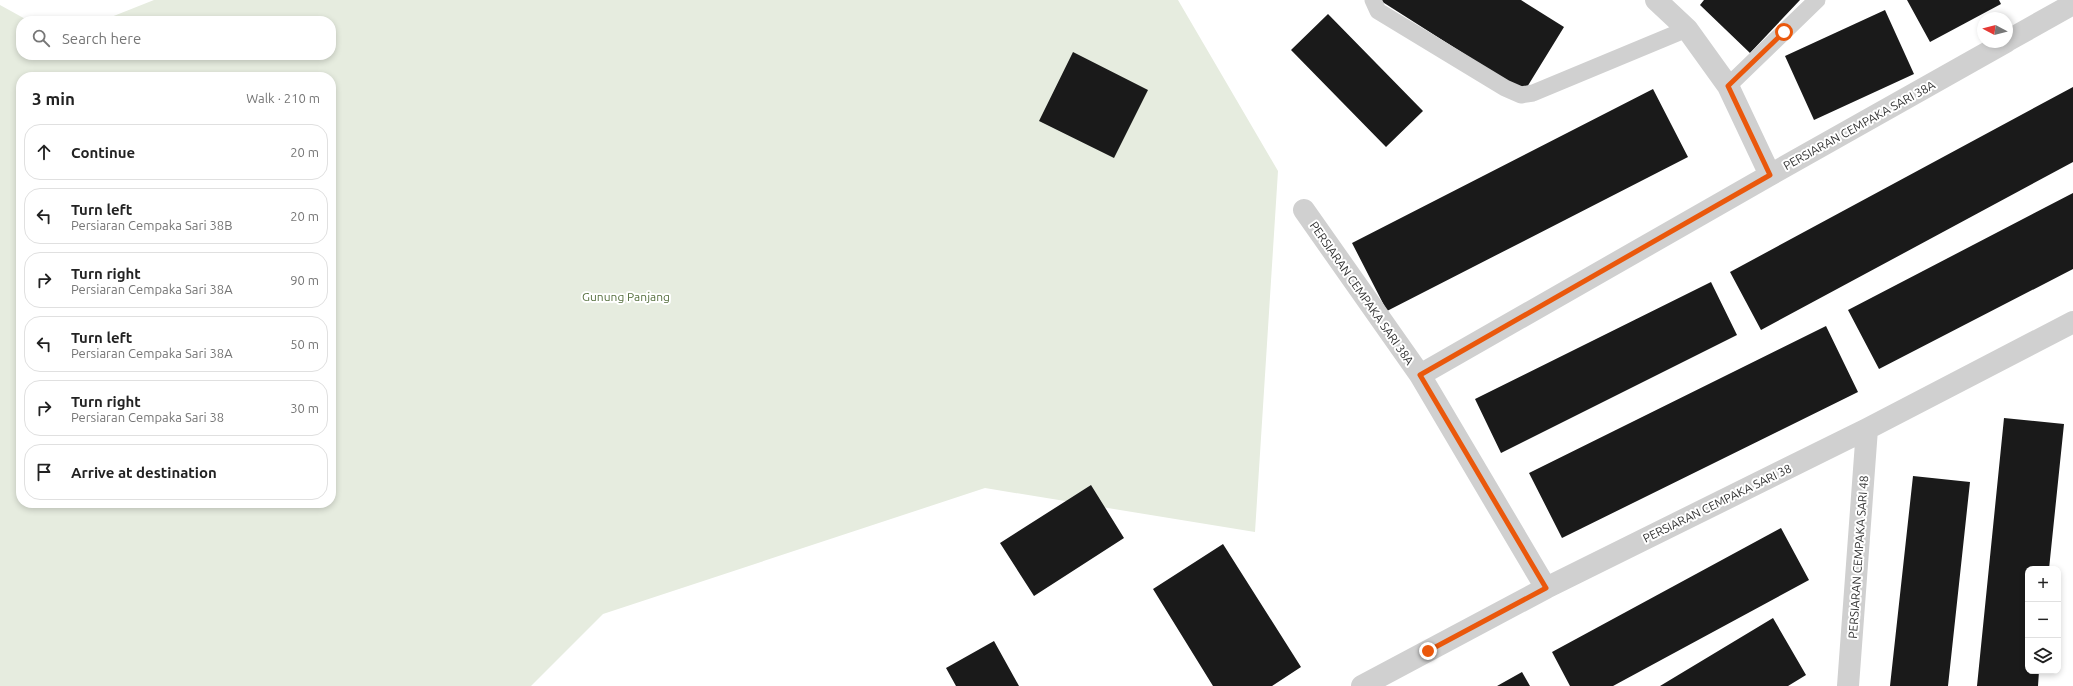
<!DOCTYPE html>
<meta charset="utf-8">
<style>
:root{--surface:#fff;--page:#f6f6f6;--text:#222;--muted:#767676;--line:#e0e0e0}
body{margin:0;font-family:Ubuntu,sans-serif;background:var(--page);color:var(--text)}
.controls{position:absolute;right:12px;bottom:12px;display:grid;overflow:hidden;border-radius:8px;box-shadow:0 2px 6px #0003}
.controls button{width:36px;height:36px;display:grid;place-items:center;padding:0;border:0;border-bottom:1px solid var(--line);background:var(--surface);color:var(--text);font:20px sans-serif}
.compass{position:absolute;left:1977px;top:12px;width:36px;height:36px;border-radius:50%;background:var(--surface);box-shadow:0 2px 6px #0003;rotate:277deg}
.stop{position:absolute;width:12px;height:12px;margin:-9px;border:3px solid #ea580c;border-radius:50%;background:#fff}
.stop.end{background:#ea580c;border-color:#fff;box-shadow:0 1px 4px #0008}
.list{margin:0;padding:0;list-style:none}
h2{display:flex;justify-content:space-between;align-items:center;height:52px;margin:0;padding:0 16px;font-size:17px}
h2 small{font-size:13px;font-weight:400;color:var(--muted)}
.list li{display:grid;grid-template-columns:26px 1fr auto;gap:12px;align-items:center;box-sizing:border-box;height:56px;margin:0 8px 8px;padding:0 8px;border:1px solid var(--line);border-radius:16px}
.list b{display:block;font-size:15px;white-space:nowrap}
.list p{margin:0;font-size:13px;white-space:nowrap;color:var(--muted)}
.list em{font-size:13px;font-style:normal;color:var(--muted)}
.icon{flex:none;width:22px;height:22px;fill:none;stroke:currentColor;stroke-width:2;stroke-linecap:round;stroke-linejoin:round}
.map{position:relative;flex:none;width:2073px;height:686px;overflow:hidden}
.search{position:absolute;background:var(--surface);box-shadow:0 2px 6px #0003;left:16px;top:16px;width:320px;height:44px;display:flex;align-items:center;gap:10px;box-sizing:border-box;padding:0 14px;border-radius:16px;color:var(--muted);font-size:15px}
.panel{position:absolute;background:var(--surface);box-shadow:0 2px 6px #0003;left:16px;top:72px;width:320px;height:436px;border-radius:16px}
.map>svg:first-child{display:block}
.green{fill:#e6ecdf;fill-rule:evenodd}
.building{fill:#1a1a1a}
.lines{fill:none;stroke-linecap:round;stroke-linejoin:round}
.lane{stroke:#d0d0d0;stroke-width:17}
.street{stroke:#d0d0d0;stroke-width:22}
.route{stroke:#ea580c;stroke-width:5}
.labels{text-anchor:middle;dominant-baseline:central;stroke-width:4;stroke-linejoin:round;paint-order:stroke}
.street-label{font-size:12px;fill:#333;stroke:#fff}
.park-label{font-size:12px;fill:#56703f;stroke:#fff}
</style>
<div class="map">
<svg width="2073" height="686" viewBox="0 0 2073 686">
<rect width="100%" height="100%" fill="#fff"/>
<path class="green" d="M154,0H1178L1278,171L1255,532L985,488L603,614L531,686H0V5L29,21H21V55H331V21H101ZM21,77H331V503H21Z"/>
<path class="building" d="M1382,0H1521L1564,27L1524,92L1381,1Z
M1704,0H1800L1750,53L1700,5Z
M1907,0H1999L2001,4L1930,42Z
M1885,10L1914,74L1814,120L1785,56Z
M1328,14L1423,111L1386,147L1291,50Z
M1073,52L1148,90L1114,158L1039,121Z
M2073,87V162L1761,330L1730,272Z
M1653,89L1688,157L1387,311L1352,243Z
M2073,193V269L1879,369L1848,310Z
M1711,282L1737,335L1501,453L1475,399Z
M1826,326L1858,392L1562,538L1529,473Z
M2004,418L2064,424L2049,569H2028V671H2039L2038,686H1977Z
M1913,476L1970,482L1948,686H1890Z
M1091,485L1124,538L1034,596L1000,543Z
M1781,528L1809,580L1613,686H1570L1552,652Z
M1223,544L1301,667L1272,686H1213L1153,589Z
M1773,618L1806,675L1788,686H1660Z
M994,641L1019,686H956L946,668Z
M1522,672L1530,686H1497Z"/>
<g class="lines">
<path class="lane" d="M1373,0L1378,11L1505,88L1521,95L1533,93L1687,29
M1728,86L1817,0"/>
<path class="street" d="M1656,0L1687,29L1728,86L1770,175
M2007,41L2073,4
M1304,210L1420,375L1546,588
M1420,375L1770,175L2006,42
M1362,686L1546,588L1867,429L2073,322
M1848,686L1867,429"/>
</g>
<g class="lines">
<path class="route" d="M1428,651L1546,588L1420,375L1770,175L1728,86L1784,32"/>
</g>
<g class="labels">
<g class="street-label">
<text transform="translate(1859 125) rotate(-29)">PERSIARAN CEMPAKA SARI 38A</text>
<text transform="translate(1362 293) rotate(55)">PERSIARAN CEMPAKA SARI 38A</text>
<text transform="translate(1717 503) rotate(-26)">PERSIARAN CEMPAKA SARI 38</text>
<text transform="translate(1858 557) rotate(-86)">PERSIARAN CEMPAKA SARI 48</text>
</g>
<g class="park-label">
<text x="626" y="296">Gunung Panjang</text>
</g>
</g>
</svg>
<div class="controls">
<button>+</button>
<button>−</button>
<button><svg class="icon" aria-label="layers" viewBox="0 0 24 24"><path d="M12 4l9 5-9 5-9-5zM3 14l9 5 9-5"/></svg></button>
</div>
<svg class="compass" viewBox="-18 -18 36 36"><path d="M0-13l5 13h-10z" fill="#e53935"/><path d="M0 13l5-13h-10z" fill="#767676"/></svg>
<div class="stop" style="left:1784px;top:32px"></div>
<div class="stop end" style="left:1428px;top:651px"></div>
<div class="search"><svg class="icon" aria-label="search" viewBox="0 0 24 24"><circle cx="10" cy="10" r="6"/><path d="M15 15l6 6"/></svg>Search here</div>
<section class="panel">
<h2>3 min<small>Walk · 210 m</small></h2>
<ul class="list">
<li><svg class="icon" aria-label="ahead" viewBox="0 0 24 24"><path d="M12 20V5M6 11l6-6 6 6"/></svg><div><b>Continue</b></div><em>20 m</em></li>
<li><svg class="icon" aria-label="left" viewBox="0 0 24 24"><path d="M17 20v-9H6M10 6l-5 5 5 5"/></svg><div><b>Turn left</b><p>Persiaran Cempaka Sari 38B</p></div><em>20 m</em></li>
<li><svg class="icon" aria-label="right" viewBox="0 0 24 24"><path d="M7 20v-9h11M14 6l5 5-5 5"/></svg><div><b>Turn right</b><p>Persiaran Cempaka Sari 38A</p></div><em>90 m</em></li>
<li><svg class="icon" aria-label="left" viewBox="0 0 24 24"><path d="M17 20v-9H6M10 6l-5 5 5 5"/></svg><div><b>Turn left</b><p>Persiaran Cempaka Sari 38A</p></div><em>50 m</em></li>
<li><svg class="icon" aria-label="right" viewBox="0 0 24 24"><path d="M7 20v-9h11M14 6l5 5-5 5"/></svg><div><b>Turn right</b><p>Persiaran Cempaka Sari 38</p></div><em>30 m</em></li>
<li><svg class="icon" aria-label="arrive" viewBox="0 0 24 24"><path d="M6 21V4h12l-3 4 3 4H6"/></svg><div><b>Arrive at destination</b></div></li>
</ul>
</section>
</div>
